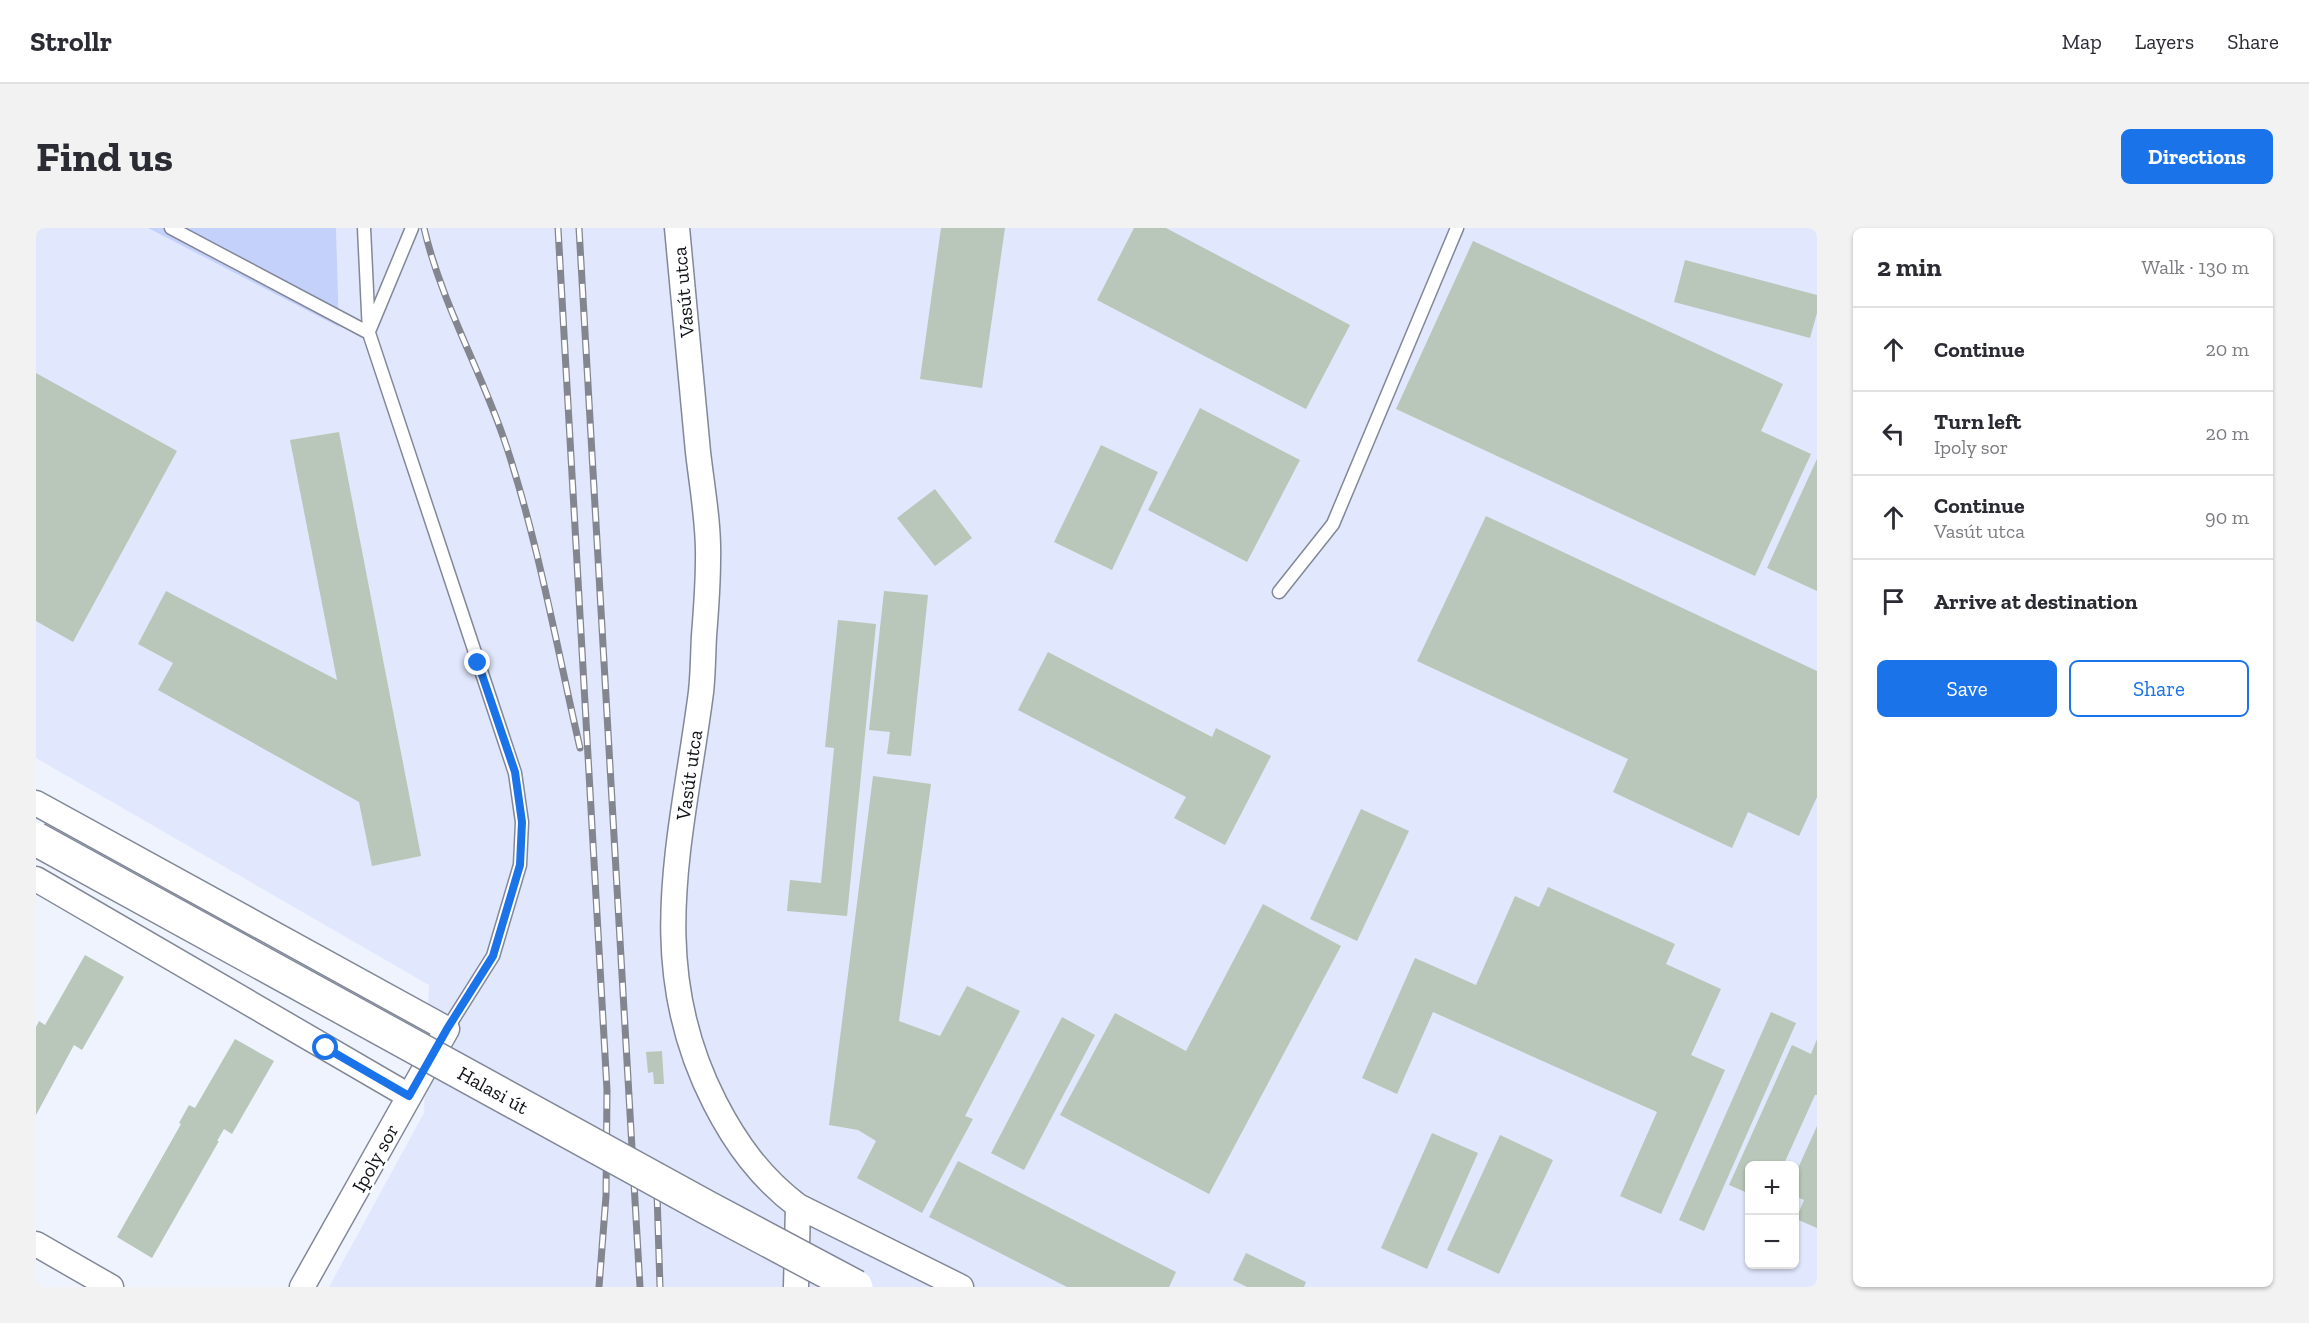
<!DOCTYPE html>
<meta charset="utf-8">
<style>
:root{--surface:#fff;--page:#f2f2f3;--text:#2b2b33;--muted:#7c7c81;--line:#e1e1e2;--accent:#1a73e8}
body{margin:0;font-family:"Zilla Slab",serif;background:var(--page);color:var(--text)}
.controls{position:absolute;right:18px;bottom:18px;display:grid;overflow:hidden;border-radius:9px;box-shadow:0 2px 4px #0004}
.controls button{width:54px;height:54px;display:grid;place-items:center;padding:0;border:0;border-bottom:2px solid var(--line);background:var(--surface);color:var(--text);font:30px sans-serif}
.stop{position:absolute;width:18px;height:18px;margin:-14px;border:4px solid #1a73e8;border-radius:50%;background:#fff}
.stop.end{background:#1a73e8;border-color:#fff;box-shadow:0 2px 6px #0008}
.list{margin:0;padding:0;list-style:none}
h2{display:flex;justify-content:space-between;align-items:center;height:78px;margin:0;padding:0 24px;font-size:26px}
h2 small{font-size:20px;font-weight:400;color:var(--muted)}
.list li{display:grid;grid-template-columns:39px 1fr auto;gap:18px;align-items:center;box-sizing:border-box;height:84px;padding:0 24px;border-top:2px solid var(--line)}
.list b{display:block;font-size:22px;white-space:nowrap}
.list p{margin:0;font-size:20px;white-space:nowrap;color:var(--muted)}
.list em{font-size:20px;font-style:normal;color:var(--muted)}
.actions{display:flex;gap:12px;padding:18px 24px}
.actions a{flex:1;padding:14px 0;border:2px solid var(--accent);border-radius:9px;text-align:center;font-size:21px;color:var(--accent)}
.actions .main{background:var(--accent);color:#fff}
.icon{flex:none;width:33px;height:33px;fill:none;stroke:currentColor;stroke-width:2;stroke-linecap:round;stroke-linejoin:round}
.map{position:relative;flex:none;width:1781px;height:1059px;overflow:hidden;border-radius:9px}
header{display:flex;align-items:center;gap:36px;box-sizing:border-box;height:84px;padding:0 30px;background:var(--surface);border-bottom:2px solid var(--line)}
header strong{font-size:28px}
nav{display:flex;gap:33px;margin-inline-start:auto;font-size:21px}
.intro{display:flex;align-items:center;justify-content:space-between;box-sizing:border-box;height:144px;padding:0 36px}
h1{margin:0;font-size:42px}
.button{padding:15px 27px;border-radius:9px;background:var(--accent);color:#fff;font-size:21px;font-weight:700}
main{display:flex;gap:36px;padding:0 36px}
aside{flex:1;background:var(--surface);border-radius:9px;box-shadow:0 2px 4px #0004}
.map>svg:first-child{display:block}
.built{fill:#e1e7fc;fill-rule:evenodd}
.green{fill:#c4d1fb}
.building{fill:#b8c7b9}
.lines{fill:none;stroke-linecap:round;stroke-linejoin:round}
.lane-casing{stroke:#828898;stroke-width:15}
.street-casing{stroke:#828898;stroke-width:27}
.lane{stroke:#fff;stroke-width:12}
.street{stroke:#fff;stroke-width:24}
.rail-casing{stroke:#83868e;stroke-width:7}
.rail{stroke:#fff;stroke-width:4.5;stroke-dasharray:14;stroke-linecap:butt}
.primary-bridge-casing{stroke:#828898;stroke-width:36;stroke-linecap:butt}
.primary-bridge{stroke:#fff;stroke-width:33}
.route{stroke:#1a73e8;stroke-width:8}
.labels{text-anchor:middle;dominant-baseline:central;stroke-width:5;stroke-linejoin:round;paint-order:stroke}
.street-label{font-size:20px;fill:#111319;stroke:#fff}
</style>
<header>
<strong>Strollr</strong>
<nav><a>Map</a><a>Layers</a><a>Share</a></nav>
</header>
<div class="intro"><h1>Find us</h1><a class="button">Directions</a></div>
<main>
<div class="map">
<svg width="1781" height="1059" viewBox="0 0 1781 1059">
<rect width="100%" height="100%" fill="#eff3fe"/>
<path class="built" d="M0,0H112L303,99L300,0H1781V1059H293L388,885L393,757L0,530ZM1714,938H1758V1036H1714Z"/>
<path class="green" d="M112,0H300L303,99Z"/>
<path class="building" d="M905,0H969L946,160L884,151Z
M1098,0H1130L1314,97L1270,181L1061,72Z
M1437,13L1747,156L1725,203L1775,226L1719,348L1360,181Z
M1649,32L1781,67V85L1774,110L1638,74Z
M0,145L141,223L37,414L0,393Z
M1164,180L1264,232L1211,334L1112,282Z
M303,204L385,628L336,638L323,574L122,462L137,435L102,416L130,363L301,452L254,212Z
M1065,217L1122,244L1076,342L1018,314Z
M1781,231V363L1731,340Z
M899,261L936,310L899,338L861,290Z
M1450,288L1781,443V569L1763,608L1712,584L1696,620L1577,564L1592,531L1381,433Z
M848,363L892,367L875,528L851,526L854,504L833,502Z
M802,392L840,396L811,688L751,683L754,652L785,655L798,520L789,519Z
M1012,424L1176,509L1180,500L1235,528L1189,617L1138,590L1150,569L982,482Z
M837,548L895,556L863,793L904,808L931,758L984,783L929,888L937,891L886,985L821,950L840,913L822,902L793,897Z
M1325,581L1373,603L1321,713L1274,691Z
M1512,659L1639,716L1630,736L1685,761L1655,827L1689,842L1625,986L1584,968L1621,884L1397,784L1361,866L1326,850L1379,730L1440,757L1479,668L1503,679Z
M1227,676L1305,718L1173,966L1024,887L1079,785L1150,823Z
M49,727L88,749L46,822L38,817L0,887V799L3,793L9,797Z
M1735,784L1760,795L1668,1003L1643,992Z
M1026,789L1059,807L988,942L955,925Z
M199,811L238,833L196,906L188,901L181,913H183L116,1030L81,1009L145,896L143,895L153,877L159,880Z
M1781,811V867H1779L1747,938H1714V966L1693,957L1756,817L1775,826Z
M626,823L628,856H618L617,844L612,845L610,824Z
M1781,898V1000L1760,991L1768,972L1758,968V949Z
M1396,905L1442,925L1391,1041L1345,1020Z
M1464,907L1517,932L1463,1046L1411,1022Z
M922,933L1140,1044L1133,1059H1031L893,989Z
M1210,1025L1270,1054L1268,1059H1211L1197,1052Z"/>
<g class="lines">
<defs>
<path id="lane" d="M135,0L333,105
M328,0L333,105L479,545L486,594L484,637L457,728L411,801
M334,101L376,0
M1243,364L1297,296L1421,0"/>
<path id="street" d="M641,0C648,75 655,150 662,224C666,259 673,296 672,331C672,357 670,383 668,408C667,427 667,446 665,464C646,611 607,735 679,875C700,916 725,950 762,978L925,1059
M0,575L411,801L266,1059
M0,651L373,868
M0,1016L75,1059
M760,1059L762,978"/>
</defs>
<use href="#lane" class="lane-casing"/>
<use href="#street" class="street-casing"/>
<use href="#lane" class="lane"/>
<use href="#street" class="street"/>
<defs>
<path id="rail" d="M388,0C406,77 447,146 471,220C503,318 521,420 544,520
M522,0L571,862L570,968L563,1059
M543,0L604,1059
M621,965L624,1059"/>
</defs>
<use href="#rail" class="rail-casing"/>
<use href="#rail" class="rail"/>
<defs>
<path id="primary-bridge" d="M0,611L670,979L820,1059"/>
</defs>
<use href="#primary-bridge" class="primary-bridge-casing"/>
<use href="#primary-bridge" class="primary-bridge"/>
</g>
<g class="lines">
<path class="route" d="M290,820L373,868L411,801L457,728L484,637L486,594L479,544L442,435"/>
</g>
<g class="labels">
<g class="street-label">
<text transform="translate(647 64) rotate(-95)">Vasút utca</text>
<text transform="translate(653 547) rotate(-82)">Vasút utca</text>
<text transform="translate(457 862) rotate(29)">Halasi út</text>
<text transform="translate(339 930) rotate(-61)">Ipoly sor</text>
</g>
</g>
</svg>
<div class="controls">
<button>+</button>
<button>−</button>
</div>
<div class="stop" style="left:290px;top:820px"></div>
<div class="stop end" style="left:442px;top:435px"></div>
</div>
<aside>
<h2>2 min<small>Walk · 130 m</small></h2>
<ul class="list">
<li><svg class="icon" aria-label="ahead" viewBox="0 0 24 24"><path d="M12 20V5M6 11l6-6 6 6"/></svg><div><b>Continue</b></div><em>20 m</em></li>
<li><svg class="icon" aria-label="left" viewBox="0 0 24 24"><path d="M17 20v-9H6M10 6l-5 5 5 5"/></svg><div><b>Turn left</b><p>Ipoly sor</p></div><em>20 m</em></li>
<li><svg class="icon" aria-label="ahead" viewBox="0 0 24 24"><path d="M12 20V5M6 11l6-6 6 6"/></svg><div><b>Continue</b><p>Vasút utca</p></div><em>90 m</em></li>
<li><svg class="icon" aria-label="arrive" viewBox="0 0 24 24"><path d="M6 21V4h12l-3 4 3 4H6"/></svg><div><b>Arrive at destination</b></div></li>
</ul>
<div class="actions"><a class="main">Save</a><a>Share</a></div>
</aside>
</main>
